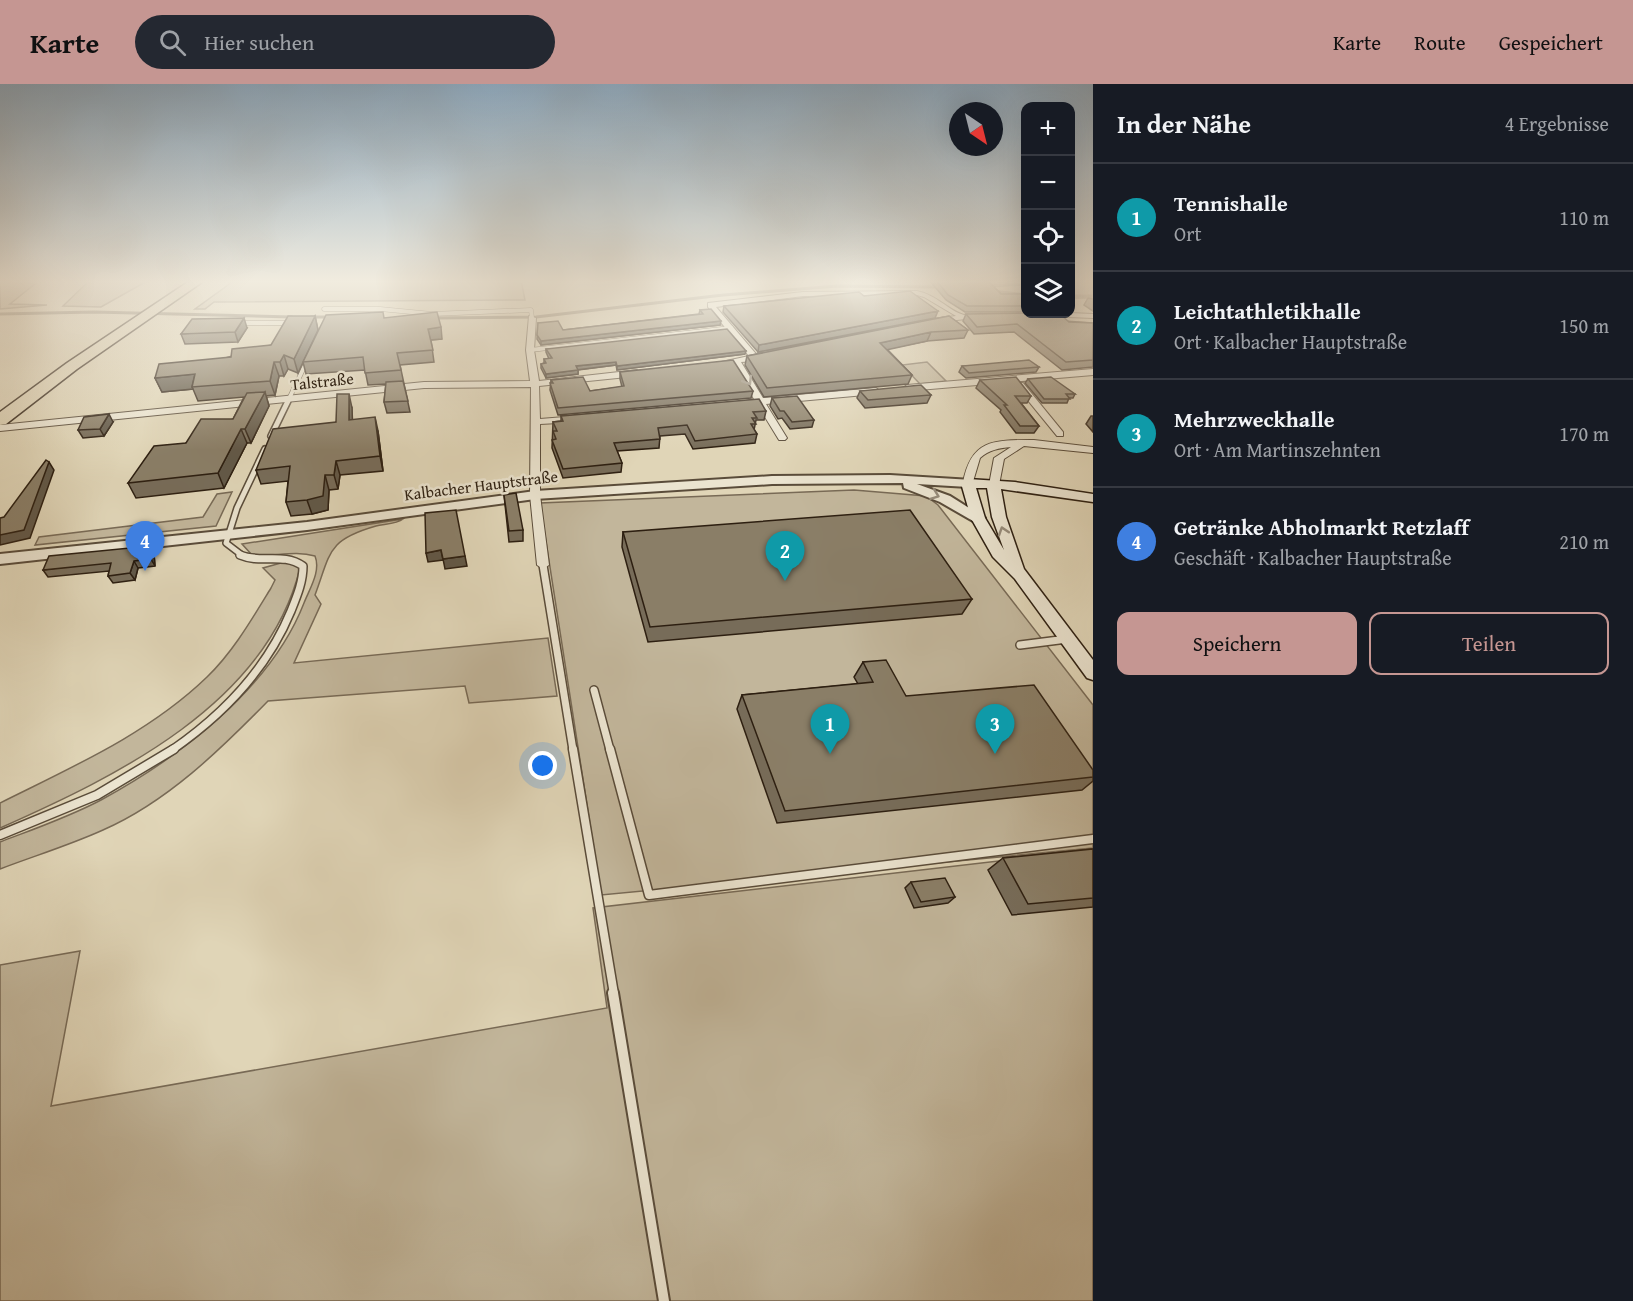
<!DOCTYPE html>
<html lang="de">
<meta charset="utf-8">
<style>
:root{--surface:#171b24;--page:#242831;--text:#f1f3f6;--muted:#9ea1a6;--line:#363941;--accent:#c59692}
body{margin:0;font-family:"Gentium Book Plus",serif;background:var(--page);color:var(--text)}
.controls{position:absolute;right:18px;top:18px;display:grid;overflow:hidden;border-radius:12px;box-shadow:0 6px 24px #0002}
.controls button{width:54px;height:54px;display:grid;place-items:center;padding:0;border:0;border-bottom:2px solid var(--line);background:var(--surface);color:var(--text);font:30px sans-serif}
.compass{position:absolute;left:949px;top:18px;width:54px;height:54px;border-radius:50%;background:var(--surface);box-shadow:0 6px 24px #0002;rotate:145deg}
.you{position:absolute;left:543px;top:682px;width:21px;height:21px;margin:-15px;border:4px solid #fff;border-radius:50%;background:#1a73e8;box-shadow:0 0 0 9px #1a73e833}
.badge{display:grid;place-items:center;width:39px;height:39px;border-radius:50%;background:var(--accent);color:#fff;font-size:20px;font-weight:700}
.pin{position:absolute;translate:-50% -50px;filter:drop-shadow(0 2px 3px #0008)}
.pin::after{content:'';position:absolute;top:32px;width:21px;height:18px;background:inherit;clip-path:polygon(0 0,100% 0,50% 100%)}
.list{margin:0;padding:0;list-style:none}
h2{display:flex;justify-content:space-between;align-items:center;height:78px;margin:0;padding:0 24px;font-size:26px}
h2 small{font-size:20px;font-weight:400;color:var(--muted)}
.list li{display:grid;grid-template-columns:39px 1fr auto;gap:18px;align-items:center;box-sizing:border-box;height:108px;padding:0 24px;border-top:2px solid var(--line)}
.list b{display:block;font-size:22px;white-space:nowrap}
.list p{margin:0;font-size:20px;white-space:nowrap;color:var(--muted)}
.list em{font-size:20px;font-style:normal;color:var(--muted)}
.actions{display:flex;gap:12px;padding:18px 24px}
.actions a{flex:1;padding:14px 0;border:2px solid var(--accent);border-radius:12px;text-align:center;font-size:21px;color:var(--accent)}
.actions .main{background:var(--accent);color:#111}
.icon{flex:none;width:33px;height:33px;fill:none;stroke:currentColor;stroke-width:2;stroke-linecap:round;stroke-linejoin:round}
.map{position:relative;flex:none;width:1093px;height:1217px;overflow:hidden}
header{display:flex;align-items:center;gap:36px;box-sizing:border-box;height:84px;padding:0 30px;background:var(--accent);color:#111}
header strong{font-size:28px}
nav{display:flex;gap:33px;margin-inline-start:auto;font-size:21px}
.search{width:420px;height:54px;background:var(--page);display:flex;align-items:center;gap:15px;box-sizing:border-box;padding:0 21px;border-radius:33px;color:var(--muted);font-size:22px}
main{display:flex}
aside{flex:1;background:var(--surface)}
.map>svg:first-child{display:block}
.green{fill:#c2b69b;stroke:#786a56;stroke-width:1.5}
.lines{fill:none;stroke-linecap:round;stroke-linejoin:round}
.stream{stroke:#746753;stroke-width:3}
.service-far4-casing{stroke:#5a4c3a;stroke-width:5}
.service-far3-casing{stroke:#5a4c3a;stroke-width:8}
.service-far2-casing{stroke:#5a4c3a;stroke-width:10}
.service-far1-casing{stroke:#5a4c3a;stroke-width:11}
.service-casing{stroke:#5a4c3a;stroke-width:14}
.minor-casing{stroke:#5a4c3a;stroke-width:2}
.tertiary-casing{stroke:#5a4c3a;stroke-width:4}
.secondary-casing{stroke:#2d1f11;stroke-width:3}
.motorway-casing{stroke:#2d1f11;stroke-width:3}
.service-far4{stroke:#ebe4d0;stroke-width:4}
.service-far3{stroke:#ebe4d0;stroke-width:5}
.service-far2{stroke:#ebe4d0;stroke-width:7}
.service-far1{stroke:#ebe4d0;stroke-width:8}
.service{stroke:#ebe4d0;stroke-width:10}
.minor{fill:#ebe4d0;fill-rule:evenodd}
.tertiary{fill:#ebe4d0;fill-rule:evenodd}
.secondary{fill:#ebe4d0;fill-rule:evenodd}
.motorway{fill:#e0d5b7;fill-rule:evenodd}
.wall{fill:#776c59;stroke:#2d1f11;stroke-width:1.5}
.shaded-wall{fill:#615848;stroke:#2d1f11;stroke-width:1.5}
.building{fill:#8a7e67;stroke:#2d1f11;stroke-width:1.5}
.oneway{stroke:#968b7a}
.labels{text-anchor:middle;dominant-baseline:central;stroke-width:5;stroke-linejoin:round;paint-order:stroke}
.far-street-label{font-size:16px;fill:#2d1f11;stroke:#ebe4d0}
</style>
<header>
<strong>Karte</strong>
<div class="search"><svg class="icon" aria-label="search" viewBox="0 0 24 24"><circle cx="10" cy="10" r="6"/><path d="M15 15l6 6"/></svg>Hier suchen</div>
<nav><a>Karte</a><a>Route</a><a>Gespeichert</a></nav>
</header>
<main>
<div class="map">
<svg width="1093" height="1217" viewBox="0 0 1093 1217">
<rect width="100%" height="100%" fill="#e0d5b7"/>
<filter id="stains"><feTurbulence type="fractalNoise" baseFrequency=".00333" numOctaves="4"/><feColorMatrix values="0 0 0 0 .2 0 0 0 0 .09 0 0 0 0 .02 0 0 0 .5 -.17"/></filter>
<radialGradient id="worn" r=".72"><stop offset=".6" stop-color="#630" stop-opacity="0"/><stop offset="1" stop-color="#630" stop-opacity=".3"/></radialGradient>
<path class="green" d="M0,196L36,199L10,220L47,221L0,225Z
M90,196H149L101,223L63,222Z
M235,196H521L525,216L214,218L205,225H195Z
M1070,196H1093V214H1071Z
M927,278L946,297L920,300L902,281Z
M854,406L926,412L938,421L1093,621V764L601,811L540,419Z
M232,408L216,442L35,461L39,453L203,433L217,410Z
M403,435C397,440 385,440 376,442C327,456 331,468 315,511L321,520L294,579L548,554L557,612L469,619L465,602L268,617C220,666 167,718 103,746C70,761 34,772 0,785V758C34,745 69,733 101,716C180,673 271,604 304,519C310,504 321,487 315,472C294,466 274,473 252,471L242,460Z
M288,477L300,484C267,620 117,692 0,744V719C72,683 148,650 207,593C233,568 252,535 271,504L275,496L263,484Z
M1093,766V1217H0V881L80,867L51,1022L607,924L593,824Z"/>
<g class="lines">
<path class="stream" d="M988,202L1026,200
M993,207L1026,211
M1070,212H1093
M0,230L94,228L292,233
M311,233H331
M434,234L536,233L723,211L837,202L942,203"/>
<defs>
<path id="service-far4" d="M324,225H380L432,230L531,226L532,234
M238,239H293
M530,266L731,244
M287,319L308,275"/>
<path id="service-far3" d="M271,352L288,317
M243,472L226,459L237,424L265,365"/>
<path id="service-far2" d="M543,481L573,666
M1020,561L1067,555
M594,606L610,666
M172,666C224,630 267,585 291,527C297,512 303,498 303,482C283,468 261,480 240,471"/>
<path id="service-far1" d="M573,665L614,910
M610,665L649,811L1093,755
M0,751L97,711L174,665"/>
<path id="service" d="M613,909L664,1217"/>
<path id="minor" d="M917,207C937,211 949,227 964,231C972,233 979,227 987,231L983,233L931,239V235L956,232L924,213L917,211L803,212L716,223L756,270L762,269L766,272L755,277L741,278L763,314L876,304L880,307L876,310L766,320L787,354L785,356H779L757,320L742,322L737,319L754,315L733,280L716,283L712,280L749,272L708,223V219L803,208Z
M1070,229L1093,230V234L1044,232L1040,230Z
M529,232L536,234L534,266L539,297L637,286L641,289L637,292L539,302L540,335L577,332L582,335L577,338L540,340V411L549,481L543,485L537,481L530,411L531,303L424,304L0,347V341L424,298L530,297L526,266Z
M1093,285V291L907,307L903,304L907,301Z
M1017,299H1023L1063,348V352H1057L1017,303Z
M1034,356L1093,363V369L1024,362L1004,375L999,401L994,404L989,401L994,374L1011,363C999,364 989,366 980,374L972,401H964L963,399C971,355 994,356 1034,356Z"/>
<path id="tertiary" d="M890,391L972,396V402L968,403L917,400L950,412L985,434L983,437H973L940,418L904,404L903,399L772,400L535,415L307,446L0,480V470L307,438L535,407L772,392Z"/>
<path id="secondary" d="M968,395L1015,398L1093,410V418L1001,405L1006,433L1024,485L1093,576V596L1087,594L1015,495L993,473L971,434L961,399ZM976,404H987L992,433L1004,466L985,434Z"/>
<path id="motorway" d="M191,196H205L77,285L6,340L0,341V328L67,279Z"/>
</defs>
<use href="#service-far4" class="service-far4-casing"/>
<use href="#service-far3" class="service-far3-casing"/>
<use href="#service-far2" class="service-far2-casing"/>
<use href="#service-far1" class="service-far1-casing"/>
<use href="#service" class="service-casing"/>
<use href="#minor" class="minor-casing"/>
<use href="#tertiary" class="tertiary-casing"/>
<use href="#secondary" class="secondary-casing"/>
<use href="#motorway" class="motorway-casing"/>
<use href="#service-far4" class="service-far4"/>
<use href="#service-far3" class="service-far3"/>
<use href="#service-far2" class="service-far2"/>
<use href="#service-far1" class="service-far1"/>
<use href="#service" class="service"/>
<use href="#minor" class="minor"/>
<use href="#tertiary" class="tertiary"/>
<use href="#secondary" class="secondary"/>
<use href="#motorway" class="motorway"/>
</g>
<path class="wall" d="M929,196H987L1001,210H1026V228H965L946,216Z
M864,212L935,234L758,268L723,228L724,222Z
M1088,214L1093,215V227L1084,221Z
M700,226L720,241L541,261L537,255L538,239L563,246L699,230Z
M966,230L1093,239V283L1062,286L1014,248L974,250L963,237Z
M315,232L318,246L384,234L442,255L431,256L434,278L400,281L410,328L387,329L384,318L386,300L368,301L365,286L306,290L303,278L298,289L288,285L284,292H279L275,311L266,312L269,322L251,359H247L224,404L136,414L128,399L186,359L233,335L244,313L198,317L193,305L162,308L155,294L271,261Z
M949,232L968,246L964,254L927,257L887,265L912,291L908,300L764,313L745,281L747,272Z
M247,244L238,258L185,260L181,250Z
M546,265L745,270L617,286L616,281L578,286V290L546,294L541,284V280L544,279V275H549L546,268Z
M962,282L1039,283L1036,288L966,294L959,288Z
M620,288L753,307L751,314L558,331L550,306L551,296L590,307L622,303L620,295Z
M1028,295L1075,310L1073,314H1069L1067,319H1042L1025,299Z
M980,296L1031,312L1027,319H1021L1039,342L1034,349H1016L1000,328L1001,326L976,304Z
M860,307L931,311L927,319L865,324L857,314Z
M772,314L814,336L812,343L790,345L782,334L778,335L770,322Z
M352,324V336L378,347L383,387L340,391L338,405L329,406L328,426L312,430L291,432L286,418L288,397L261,400L256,386L336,338Z
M766,327L764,336H756L754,346L757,350L755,359L693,365L685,350L660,352L659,364L617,367L622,379L621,388L563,394L552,364L553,338L561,337V332Z
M1091,332H1093V348L1086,340Z
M113,338L104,352L83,354L78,346Z
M504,411L523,446V457L509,458Z
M623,448L972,515L962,530L648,558L622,463Z
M154,470L155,482L138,484L135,496L113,499L108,492L109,487L48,493L43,486Z
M863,578L906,612L1093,686V697L1082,706L777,739L737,625L742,611L858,600L854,593Z
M1093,765V823L1012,831L988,786L1003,774Z
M911,798L955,813L948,819L914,824L905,804Z"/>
<path class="shaded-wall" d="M938,227L935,234L758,268L759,261Z
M315,232L318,246L298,289L294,275Z
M244,234L247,244L238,258L235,248Z
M721,237L720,241L541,261V257Z
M441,243L442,255L430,256L428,245Z
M931,248L927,257L877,268L880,259Z
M746,267L745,270L617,286V282Z
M284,271L288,285L284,292L280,278Z
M274,278L279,292L275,311L270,297Z
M616,278V281L576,286V282Z
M578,286V290L546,294V290Z
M195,290L192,303L193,305L162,308L155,294Z
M265,308L269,322L251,359L245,345Z
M349,310L352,324L353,350L349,336Z
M109,330L113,338L104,352L100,345Z
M375,333L378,347L383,387L380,372Z
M241,345L247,359L224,404L218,389Z
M336,377L340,391L338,405L334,391Z
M49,378L54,386L30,454L0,461V451Z
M325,391L329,406L328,426L312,430L307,416Z
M150,462L154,470L155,482L151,475Z
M441,466L443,476L428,478L426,469Z
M465,472L467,482L445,485L443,475Z
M134,477L138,484L135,496L130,489Z"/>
<path class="building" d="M936,196H987L1001,210H1026V222H967L948,211Z
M910,207L938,227L759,261L724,222L859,208L864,212Z
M711,225L721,237L541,257L537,251L538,239L558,237L563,246L703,230L700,226Z
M383,228L384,234L437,228L441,243L428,245L433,266L397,269L401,286L365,289L363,273L303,278L326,231Z
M1026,229L1060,230L1069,238L1093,239V276L1066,278L1017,240L977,243L966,230Z
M288,232H315L294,275L284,271L280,278H274L270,297L192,303L195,290L155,294L159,280L231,273L232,265L271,261Z
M949,232L968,246L931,248L880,259L912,291L767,304L747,272Z
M244,234L235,248L181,250L192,235Z
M727,245L746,267L617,282L616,278L576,282L578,286L546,290L541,280L546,279L544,275L552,274L546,265Z
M733,276L753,307L558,324L550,299H553L551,296L583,293L590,307L624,302L620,288Z
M1029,276L1039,283L969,289L962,282Z
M1016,293L1031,312H1015L1039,342H1020L1004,321H1007L980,296Z
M1051,293L1075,310H1066L1070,315H1044L1028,295Z
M403,297L408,317L384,318L386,298Z
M921,301L931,311L868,316L860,307Z
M265,308L245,345H241L218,389L128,399L154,362L186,359L201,335H233L247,309Z
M337,310H349V336L375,333L380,372L336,377L334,391H325L323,412L307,416L286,418L290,382L256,386L273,345L336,338Z
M797,312L814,336L792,338L784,327H780L772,314Z
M759,315L766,327L753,328L757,334H752L756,340H751L757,350L695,357L687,341L658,344L660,355L614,359L622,379L563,385L552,356L556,355L553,347H557L553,338L563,337L561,332Z
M109,330L100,345L78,346L84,333Z
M46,376L49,378L24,446L0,451V434L4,433Z
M516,409L523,446L509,447L504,411Z
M456,426L465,472L443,475L441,466L426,469L425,429Z
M910,426L972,515L650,543L623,448Z
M150,462L151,475L134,477L130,489L108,492L111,479L43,486L49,472Z
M886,576L906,612L1034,601L1093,686V693L785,727L742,611L873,598L863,578Z
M1093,765V814L1028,820L1003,774Z
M945,794L955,813L921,818L911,798Z"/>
<defs><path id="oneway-chevron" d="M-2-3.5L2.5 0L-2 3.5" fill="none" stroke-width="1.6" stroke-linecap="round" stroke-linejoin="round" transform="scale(1.5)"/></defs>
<g class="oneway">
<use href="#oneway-chevron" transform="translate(748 297) rotate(58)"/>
<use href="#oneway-chevron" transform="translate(935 411) rotate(20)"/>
<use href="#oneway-chevron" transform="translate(1003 447) rotate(-108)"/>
</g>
<linearGradient id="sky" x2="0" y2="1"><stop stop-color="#8ca8be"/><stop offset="0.54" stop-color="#f1ecdf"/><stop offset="1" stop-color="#f1ecdf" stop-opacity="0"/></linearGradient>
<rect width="1093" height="366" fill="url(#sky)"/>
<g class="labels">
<g class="far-street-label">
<text transform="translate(322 297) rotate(-6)">Talstraße</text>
<text transform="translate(481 401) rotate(-7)">Kalbacher Hauptstraße</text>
</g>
</g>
<rect width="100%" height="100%" filter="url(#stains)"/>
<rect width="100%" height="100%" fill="url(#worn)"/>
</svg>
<div class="controls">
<button>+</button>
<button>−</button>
<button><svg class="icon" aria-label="locate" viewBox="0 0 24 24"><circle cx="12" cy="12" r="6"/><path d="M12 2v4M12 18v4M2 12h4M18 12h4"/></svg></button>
<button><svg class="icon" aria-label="layers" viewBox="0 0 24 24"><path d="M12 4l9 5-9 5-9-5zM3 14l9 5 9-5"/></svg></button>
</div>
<svg class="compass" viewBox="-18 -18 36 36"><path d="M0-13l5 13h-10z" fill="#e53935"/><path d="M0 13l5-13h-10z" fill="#9ea1a6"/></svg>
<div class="you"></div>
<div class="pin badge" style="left:830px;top:670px;background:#0f9aa8">1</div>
<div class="pin badge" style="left:785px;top:497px;background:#0f9aa8">2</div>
<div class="pin badge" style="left:995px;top:670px;background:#0f9aa8">3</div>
<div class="pin badge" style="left:145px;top:487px;background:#3f7fe0">4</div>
</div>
<aside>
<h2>In der Nähe<small>4 Ergebnisse</small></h2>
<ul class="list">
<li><span class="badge" style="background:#0f9aa8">1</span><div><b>Tennishalle</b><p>Ort</p></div><em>110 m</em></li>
<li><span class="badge" style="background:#0f9aa8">2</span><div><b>Leichtathletikhalle</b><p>Ort · Kalbacher Hauptstraße</p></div><em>150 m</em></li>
<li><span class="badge" style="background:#0f9aa8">3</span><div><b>Mehrzweckhalle</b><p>Ort · Am Martinszehnten</p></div><em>170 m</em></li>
<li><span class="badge" style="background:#3f7fe0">4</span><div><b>Getränke Abholmarkt Retzlaff</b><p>Geschäft · Kalbacher Hauptstraße</p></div><em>210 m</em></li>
</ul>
<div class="actions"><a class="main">Speichern</a><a>Teilen</a></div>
</aside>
</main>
